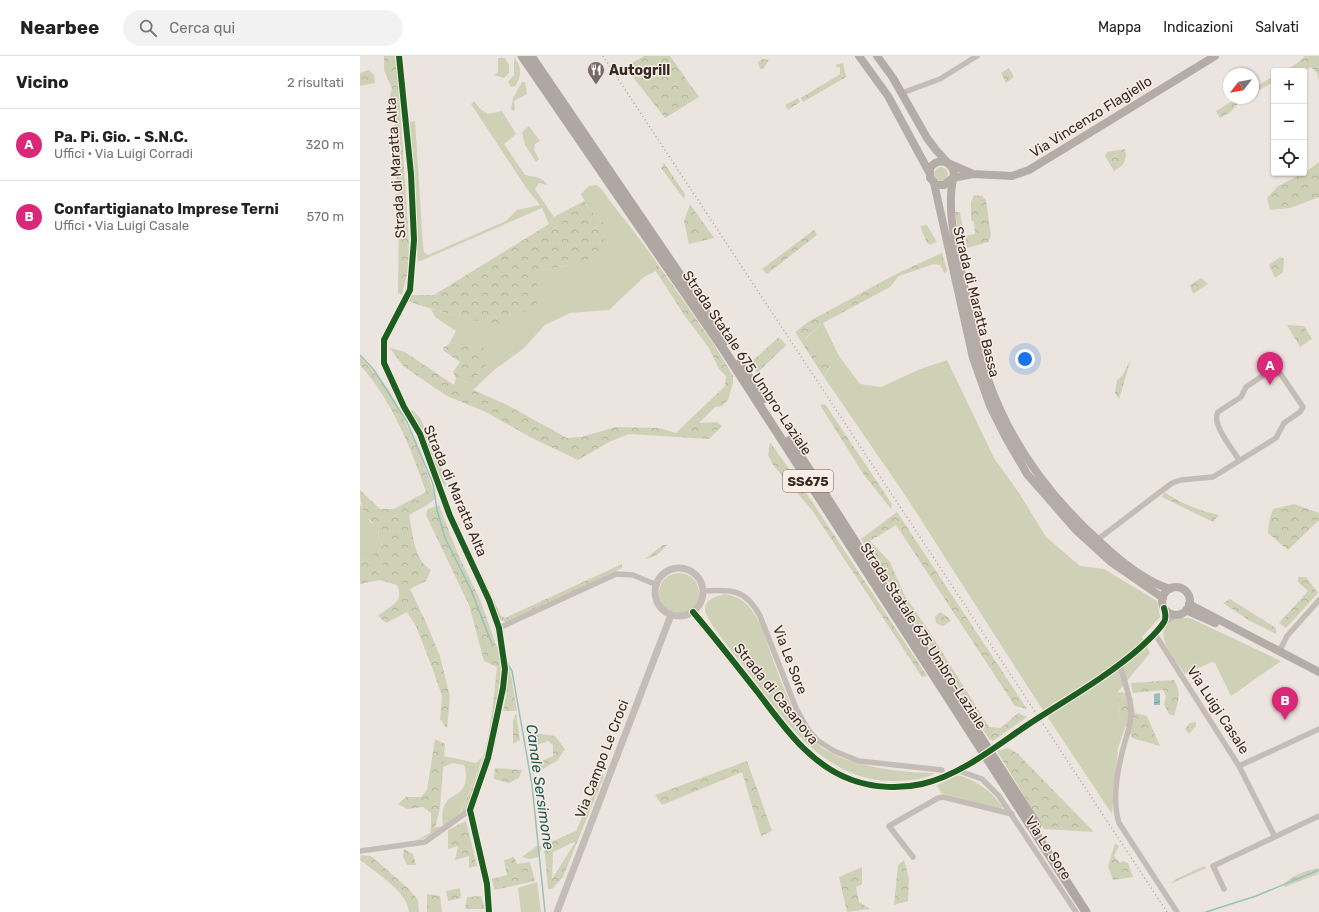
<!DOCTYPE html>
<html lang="it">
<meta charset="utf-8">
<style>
:root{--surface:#fff;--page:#f2f2f2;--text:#222;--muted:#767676;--line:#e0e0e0;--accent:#db2777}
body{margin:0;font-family:Rubik,sans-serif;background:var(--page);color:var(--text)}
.controls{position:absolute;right:12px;top:12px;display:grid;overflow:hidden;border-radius:4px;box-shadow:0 1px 3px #0004}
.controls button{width:36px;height:36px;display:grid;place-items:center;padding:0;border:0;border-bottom:1px solid var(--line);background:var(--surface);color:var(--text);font:20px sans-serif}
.compass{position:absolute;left:863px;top:12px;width:36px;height:36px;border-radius:50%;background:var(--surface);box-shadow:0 1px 3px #0004;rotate:239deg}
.you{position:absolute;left:665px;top:303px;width:14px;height:14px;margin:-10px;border:3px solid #fff;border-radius:50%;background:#1a73e8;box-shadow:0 0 0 6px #1a73e833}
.badge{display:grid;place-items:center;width:26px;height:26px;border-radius:50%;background:var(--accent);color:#fff;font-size:13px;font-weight:700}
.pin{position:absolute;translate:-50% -33px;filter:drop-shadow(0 1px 2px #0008)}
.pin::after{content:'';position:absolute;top:21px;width:14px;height:12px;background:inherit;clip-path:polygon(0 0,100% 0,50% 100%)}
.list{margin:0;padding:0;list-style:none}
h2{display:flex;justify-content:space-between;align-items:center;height:52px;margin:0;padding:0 16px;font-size:17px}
h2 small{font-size:13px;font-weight:400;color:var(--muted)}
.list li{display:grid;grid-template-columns:26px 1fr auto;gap:12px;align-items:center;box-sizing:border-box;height:72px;padding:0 16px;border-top:1px solid var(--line)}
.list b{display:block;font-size:15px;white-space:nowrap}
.list p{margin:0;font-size:13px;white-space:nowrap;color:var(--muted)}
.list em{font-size:13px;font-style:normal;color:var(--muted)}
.icon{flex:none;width:22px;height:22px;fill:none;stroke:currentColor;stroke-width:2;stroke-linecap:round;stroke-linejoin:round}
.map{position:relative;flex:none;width:959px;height:856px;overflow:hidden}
header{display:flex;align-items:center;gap:24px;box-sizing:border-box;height:56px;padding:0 20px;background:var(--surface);border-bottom:1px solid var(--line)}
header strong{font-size:19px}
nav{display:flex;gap:22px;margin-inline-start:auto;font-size:14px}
.search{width:280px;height:36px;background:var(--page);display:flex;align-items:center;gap:10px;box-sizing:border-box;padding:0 14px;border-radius:22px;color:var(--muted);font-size:15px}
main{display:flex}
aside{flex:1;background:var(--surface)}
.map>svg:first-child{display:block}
.green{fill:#cfd1b7}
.forest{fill:url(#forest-crowns);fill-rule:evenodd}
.water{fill:url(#water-waves)}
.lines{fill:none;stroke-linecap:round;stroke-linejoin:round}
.stream{stroke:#99c0bc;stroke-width:1.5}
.minor{stroke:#c5bcb7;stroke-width:5.5}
.tertiary{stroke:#c5bcb7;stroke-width:7}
.secondary{stroke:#b6aca7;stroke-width:8}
.trunk{stroke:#b0a7a2;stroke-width:9}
.rail{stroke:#aca5a2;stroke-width:1.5;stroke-dasharray:1 3;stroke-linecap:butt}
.cycleway-casing{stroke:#faede4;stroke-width:8}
.cycleway{stroke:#1b5e20;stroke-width:6}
.labels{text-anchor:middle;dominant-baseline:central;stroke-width:3;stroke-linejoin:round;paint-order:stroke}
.shield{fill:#faede4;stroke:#70645f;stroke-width:1}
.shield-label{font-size:13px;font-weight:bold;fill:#352926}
.poi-label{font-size:14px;font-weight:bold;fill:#352926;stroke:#faede4;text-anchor:start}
.street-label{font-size:14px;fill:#352926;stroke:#faede4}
.water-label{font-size:15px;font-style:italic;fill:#195956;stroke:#faede4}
</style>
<header>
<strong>Nearbee</strong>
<div class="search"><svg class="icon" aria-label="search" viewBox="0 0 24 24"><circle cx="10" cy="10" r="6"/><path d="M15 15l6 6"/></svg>Cerca qui</div>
<nav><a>Mappa</a><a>Indicazioni</a><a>Salvati</a></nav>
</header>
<main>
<aside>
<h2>Vicino<small>2 risultati</small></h2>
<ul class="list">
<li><span class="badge">A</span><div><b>Pa. Pi. Gio. - S.N.C.</b><p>Uffici · Via Luigi Corradi</p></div><em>320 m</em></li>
<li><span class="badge">B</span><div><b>Confartigianato Imprese Terni</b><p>Uffici · Via Luigi Casale</p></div><em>570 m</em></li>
</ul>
</aside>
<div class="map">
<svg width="959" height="856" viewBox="0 0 959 856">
<defs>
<pattern id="forest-crowns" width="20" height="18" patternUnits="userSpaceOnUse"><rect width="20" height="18" fill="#cfd1b7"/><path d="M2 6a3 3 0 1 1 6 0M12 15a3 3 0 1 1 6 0" fill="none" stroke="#b2b39d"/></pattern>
<pattern id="water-waves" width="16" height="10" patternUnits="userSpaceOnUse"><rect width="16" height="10" fill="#99c0bc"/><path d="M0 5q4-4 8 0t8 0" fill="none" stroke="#7e9c99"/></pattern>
</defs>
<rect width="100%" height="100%" fill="#ece4de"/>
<path class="green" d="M138,2H145L149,9V17L144,22L134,19L138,16Z
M154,2C162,10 162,20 155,30L151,31L148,26L154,19Z
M162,26H165L167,38L154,45L155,53L153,55L151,53L153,42Z
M114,45L120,53L128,58L142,55L156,78L144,88L165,119C174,121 183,120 187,129L179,127L175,133L194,161L189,168L182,152L58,206L49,66L55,65L63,190L64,196L68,199L146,165L157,154L180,149L167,133L111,48Z
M169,70L180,85L175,88L174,94L179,103L176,106L165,89L162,76Z
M574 118a7 7 0 1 1 14 0a7 7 0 1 1-14 0Z
M236,129C244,133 245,139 250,145C266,165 282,186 297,207L296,215L284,221L249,254L210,257L185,269L163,293L134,314L113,334L94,329L96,322L110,327L98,286L89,288L96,275L75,261L71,253L125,267L144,264L157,255H175V215L210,209L244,167L228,152L221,138L229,130Z
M463,267L479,300L500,328L521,331L558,314L587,304L634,402L659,437L686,481L720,510L744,513L797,545L800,561L782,581L790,597L757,637L759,661L766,669L758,692L752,758L675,642L547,442L464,321L470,311L460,306L445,283Z
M0,448L10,466L18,471L19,483L23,490L21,502L23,511L17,517L6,504L0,501Z
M299 537a20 20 0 1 1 40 0a20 20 0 1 1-40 0Z
M365,538C386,543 389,549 400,567C411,597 432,664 454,685C480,710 540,717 575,717C565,724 550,724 537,725C462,727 422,660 382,608C375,599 344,562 345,553C346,542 356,541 365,538Z
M821,562H830L921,605L871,640L855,607L852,606L825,618C813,600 785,571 821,562Z
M84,700L116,707L122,701L118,715L99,759L70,780L55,785L70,777L71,772L83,770C82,761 81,753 87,745C89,742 94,740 97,738C107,731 108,719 104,709L93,707L83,711Z
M598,719C616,724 632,736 643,751L639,753L581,737L577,729Z
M177,826L181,856H161L158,832Z"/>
<path class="forest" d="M24,0H36L37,7L49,187L48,214L42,239L38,237L39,158L34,87L35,59L27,49L32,33L24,14Z
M284,0H310L339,41L305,62L265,11Z
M945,0H959V24L957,17L951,11L944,16L923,15L936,8Z
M402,3L409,4L403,13H400L398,6Z
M483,7L486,21L443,46L441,42L480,18V11L478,12L475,9Z
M649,12L654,21L646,27L641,17Z
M9,14L14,19L15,27L0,30V17Z
M914,20V26L893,37V32Z
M438,42L440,46L428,54L425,49Z
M877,42H884L869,57L860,62L856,55Z
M765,93C768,103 764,110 754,115L745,100L747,96Z
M959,106V141L930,152L910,154L907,142L918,130L944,117Z
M304,107L325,138L324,143L301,112Z
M614,139L622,140L626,144L631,180L628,186L607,192L605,180L615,178L614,166L611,164V146Z
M224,145L228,152L244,167L243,198L210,209L175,215L179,243L175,255C157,255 151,256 138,271C108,262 78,256 48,245L50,239H74L189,168L194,161Z
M330,148L354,182L329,188L324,165Z
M595,156H600L603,174H598Z
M567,169L577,186L570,189L567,187L560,170Z
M454,174L457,179L407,218L402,213Z
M582,197L587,214L585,218L580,209L574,208L539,220L530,231L463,267L445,282L460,306L470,310L464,321L435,276L448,266L538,217Z
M920,201L924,203L923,216L915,222L909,209Z
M297,207L353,287L373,320V327L368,344L362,350L355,351L339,367L357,366L362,370L349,383L269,378L249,386L218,404L170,381L126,356L87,340L43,310L30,292L45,296L94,329L107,331L147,349L207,382L221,381L256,371L299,372L316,377L365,330L366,320L359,313L349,292L325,260L295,214Z
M841,222L848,228L833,238L830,229Z
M927,269L944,270L952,283L940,291Z
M419,281L426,289L397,317L390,307Z
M98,286L121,287L131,304L110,327L96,322L93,316L100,306L84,295L83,292L89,288Z
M0,300L29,334L57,390L76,442L67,449L49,459C53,477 53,503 71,514L66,525L50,533L65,564L80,600L90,641L87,673L80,663L82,640L73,614L56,570L47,556L26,567L18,560C30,549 45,547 37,529L20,524L0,528V501L6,504L9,508L13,509L17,517L23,511L21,502L13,501V496L23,490L19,483L18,471C4,462 0,450 0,434L20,453H34L66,436C50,390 33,346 0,309Z
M771,303L759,343L755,337L757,324L762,320Z
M465,348L532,448L531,453L504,419L460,349Z
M52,354L60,362L74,392L78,406L84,415L86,431L81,424L68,391L51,357Z
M410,386L451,444L567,620L562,621L452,454L413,409L408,399Z
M804,436C820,447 840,455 859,459L853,466L802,441Z
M934,448L959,457V464L928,494L908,477L909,466L913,453Z
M79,449L97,496L121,546L136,589L149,607L157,655H143L147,635L143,645L135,690L128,715L120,719L107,753L100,758C105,744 112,730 118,716C131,683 133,646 137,611L124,605L109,549L66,459L68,453Z
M537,456L667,653L655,650L536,469L510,485L530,506L545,540L569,575L629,671L641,672L658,657L667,661L633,685L629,683L501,483Z
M303,489H307C300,497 295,501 285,503Z
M262,508V512L252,517L146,566L138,563L124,529L121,516L141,560L145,562Z
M938,521H946L958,537L926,572L919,567L948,535L938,526Z
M870,543L916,572V578L890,565L863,547Z
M580,556L588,561L591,565L583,570L576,567L575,561Z
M814,624C822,637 818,646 814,660L809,658L804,648L806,640L803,634L773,637L771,627Z
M762,636L772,641L775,657L787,660L800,690L772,682L769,673L759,661L757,637Z
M156,657L160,684L153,688V665Z
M836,666V670L829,678L825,673L830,667Z
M174,677L195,680L205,693L197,705L179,715L177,707L193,700V689L188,685L175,690Z
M75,683L85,688L80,752L75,772H71V757L63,751L47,753L38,748L46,741H61L67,734Z
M648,692L658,698L734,776L684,773L637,695Z
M387,705L412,775L401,780L382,716L302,749L295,739Z
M135,712L162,714L159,722L149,727L134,723Z
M242,717L244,720L203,821L192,833H188L184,789L216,775ZM216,785L192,823L193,796Z
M106,765L117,810L109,812V800L95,804L98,790L88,793V774Z
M755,787L759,790L754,800L760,807L763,805L768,807L773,821L753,824L748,810Z
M177,790H182L178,801L170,803L162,801Z
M44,793L53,798L56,809H47L43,801Z
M1,799L11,800L50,834L58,844L59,856H49C48,836 15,816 0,804Z
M154,801L157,808L170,806L175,825L134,834L132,823L147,819L144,804Z
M544,804L549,822L548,845L534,849L538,809Z
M844,810L846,812L810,828L816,823Z
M502,811V828L496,831L499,846L510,853L487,856L479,821Z
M958,812V818L925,831L924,829C930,819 947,815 958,812Z
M100,832L101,842L88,845L86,835Z
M67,838L80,840L82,856H67Z
M121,840L125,853H105L107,841Z"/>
<path class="water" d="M800,637V649H794V638Z"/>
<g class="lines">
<path class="stream" d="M0,299L14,314L47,366L73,428L77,454L85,482L111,534L132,588
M149,610L152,615L172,729L185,856
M846,856L896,840L959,814"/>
<path class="minor" d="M39,0L51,118L54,184L50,234L24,284V307L44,351L60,378L90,460L129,544L139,572L145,613L143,632L128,702L110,754L127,828L129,856
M542,37L580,23L617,0
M737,484L812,427L821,424L853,421L916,382L924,367L940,356L943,351L920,317L916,315H910L886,331L881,341L858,356C851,368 872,392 879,404
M343,535C371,533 386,533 400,560L436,652L447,672L457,684L474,695L499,705L582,714
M139,572L256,518L273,519L297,529
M795,578L879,710L959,673
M919,596L927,580L959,544
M760,609C764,625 771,641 771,657C771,670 766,681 763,693C757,716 752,745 759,767L817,856
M879,710L915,781
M602,716L622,723L639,740L716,856
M0,795L65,786L110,754
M553,801L529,770L578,742L583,741L652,758
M864,833L853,810L959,760"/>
<path class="tertiary" d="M295 536a24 24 0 1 1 48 0a24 24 0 1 1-48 0Z
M333,556C356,583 377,610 399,638C425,672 450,709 492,724C514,732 540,733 562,728C601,719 636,690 669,668C707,643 747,621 781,591C789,583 798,576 804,566C807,561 805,557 804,552
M804,566L816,559
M197,856L311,559"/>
<path class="secondary" d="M499,0L528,40L569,116
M517,0L533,22L567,82L576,94L588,107L613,118
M593,122L584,129H577L570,122V112C578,101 592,105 594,118C586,151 595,187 602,220C609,254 616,290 628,323C650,387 690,441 740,486C760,505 784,525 810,533
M593,122L613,118L652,120L669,114L855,0
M574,127L613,302L630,350L646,382L667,418L716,474L751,506L803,542
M802 545a14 14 0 1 1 28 0a14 14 0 1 1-28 0Z
M829,548L959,616
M826,554L855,567"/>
<path class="trunk" d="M162,0L364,294L726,856
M171,0L365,285
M380,307L403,343
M430,384L677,769"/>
<path class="rail" d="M243,0L807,856"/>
<defs>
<path id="cycleway" d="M39,0L51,118L54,184L50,234L24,284V307L44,351L60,378L90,460L129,544L139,572L145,613L143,632L128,702L110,754L127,828L129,856
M333,556C356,583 377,610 399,638C425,672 450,709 492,724C514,732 540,733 562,728C601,719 636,690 669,668C707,643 747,621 781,591C789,583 798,576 804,566C807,561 805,557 804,552"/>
</defs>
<use href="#cycleway" class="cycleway-casing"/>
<use href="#cycleway" class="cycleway"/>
</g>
<defs>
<symbol id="restaurant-pin" viewBox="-11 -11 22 30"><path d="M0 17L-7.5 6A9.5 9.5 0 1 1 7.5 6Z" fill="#756a66" stroke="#faede4"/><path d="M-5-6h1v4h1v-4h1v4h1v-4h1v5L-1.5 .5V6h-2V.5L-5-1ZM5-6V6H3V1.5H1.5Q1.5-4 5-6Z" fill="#fff"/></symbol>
</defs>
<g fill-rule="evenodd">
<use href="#restaurant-pin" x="226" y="4" width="20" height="27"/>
</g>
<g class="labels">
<rect class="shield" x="423" y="414" width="50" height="22" rx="3"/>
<g class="shield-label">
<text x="448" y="425">SS675</text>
</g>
<g class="poi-label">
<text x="249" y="14">Autogrill</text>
</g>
<g class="street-label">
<text transform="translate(731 61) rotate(-32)">Via Vincenzo Flagiello</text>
<text transform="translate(36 112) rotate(-94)">Strada di Maratta Alta</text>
<text transform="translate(616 246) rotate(76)">Strada di Maratta Bassa</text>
<text transform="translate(387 307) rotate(56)">Strada Statale 675 Umbro-Laziale</text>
<text transform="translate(95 435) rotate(67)">Strada di Maratta Alta</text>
<text transform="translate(563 580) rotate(57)">Strada Statale 675 Umbro-Laziale</text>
<text transform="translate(430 604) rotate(69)">Via Le Sore</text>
<text transform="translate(416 638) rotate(51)">Strada di Casanova</text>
<text transform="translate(858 654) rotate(57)">Via Luigi Casale</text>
<text transform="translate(242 703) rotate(-69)">Via Campo Le Croci</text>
<text transform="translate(688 792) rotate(57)">Via Le Sore</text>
</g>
<g class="water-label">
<text transform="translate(180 731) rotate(82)">Canale Sersimone</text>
</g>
</g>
</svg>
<div class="controls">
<button>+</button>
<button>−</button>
<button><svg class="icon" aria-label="locate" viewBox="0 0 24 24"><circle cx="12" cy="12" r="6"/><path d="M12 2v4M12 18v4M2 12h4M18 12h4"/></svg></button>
</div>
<svg class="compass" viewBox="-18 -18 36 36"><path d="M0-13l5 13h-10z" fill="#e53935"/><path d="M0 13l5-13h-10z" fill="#767676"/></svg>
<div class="you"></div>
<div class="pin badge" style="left:910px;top:329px">A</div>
<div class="pin badge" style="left:925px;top:664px">B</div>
</div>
</main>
